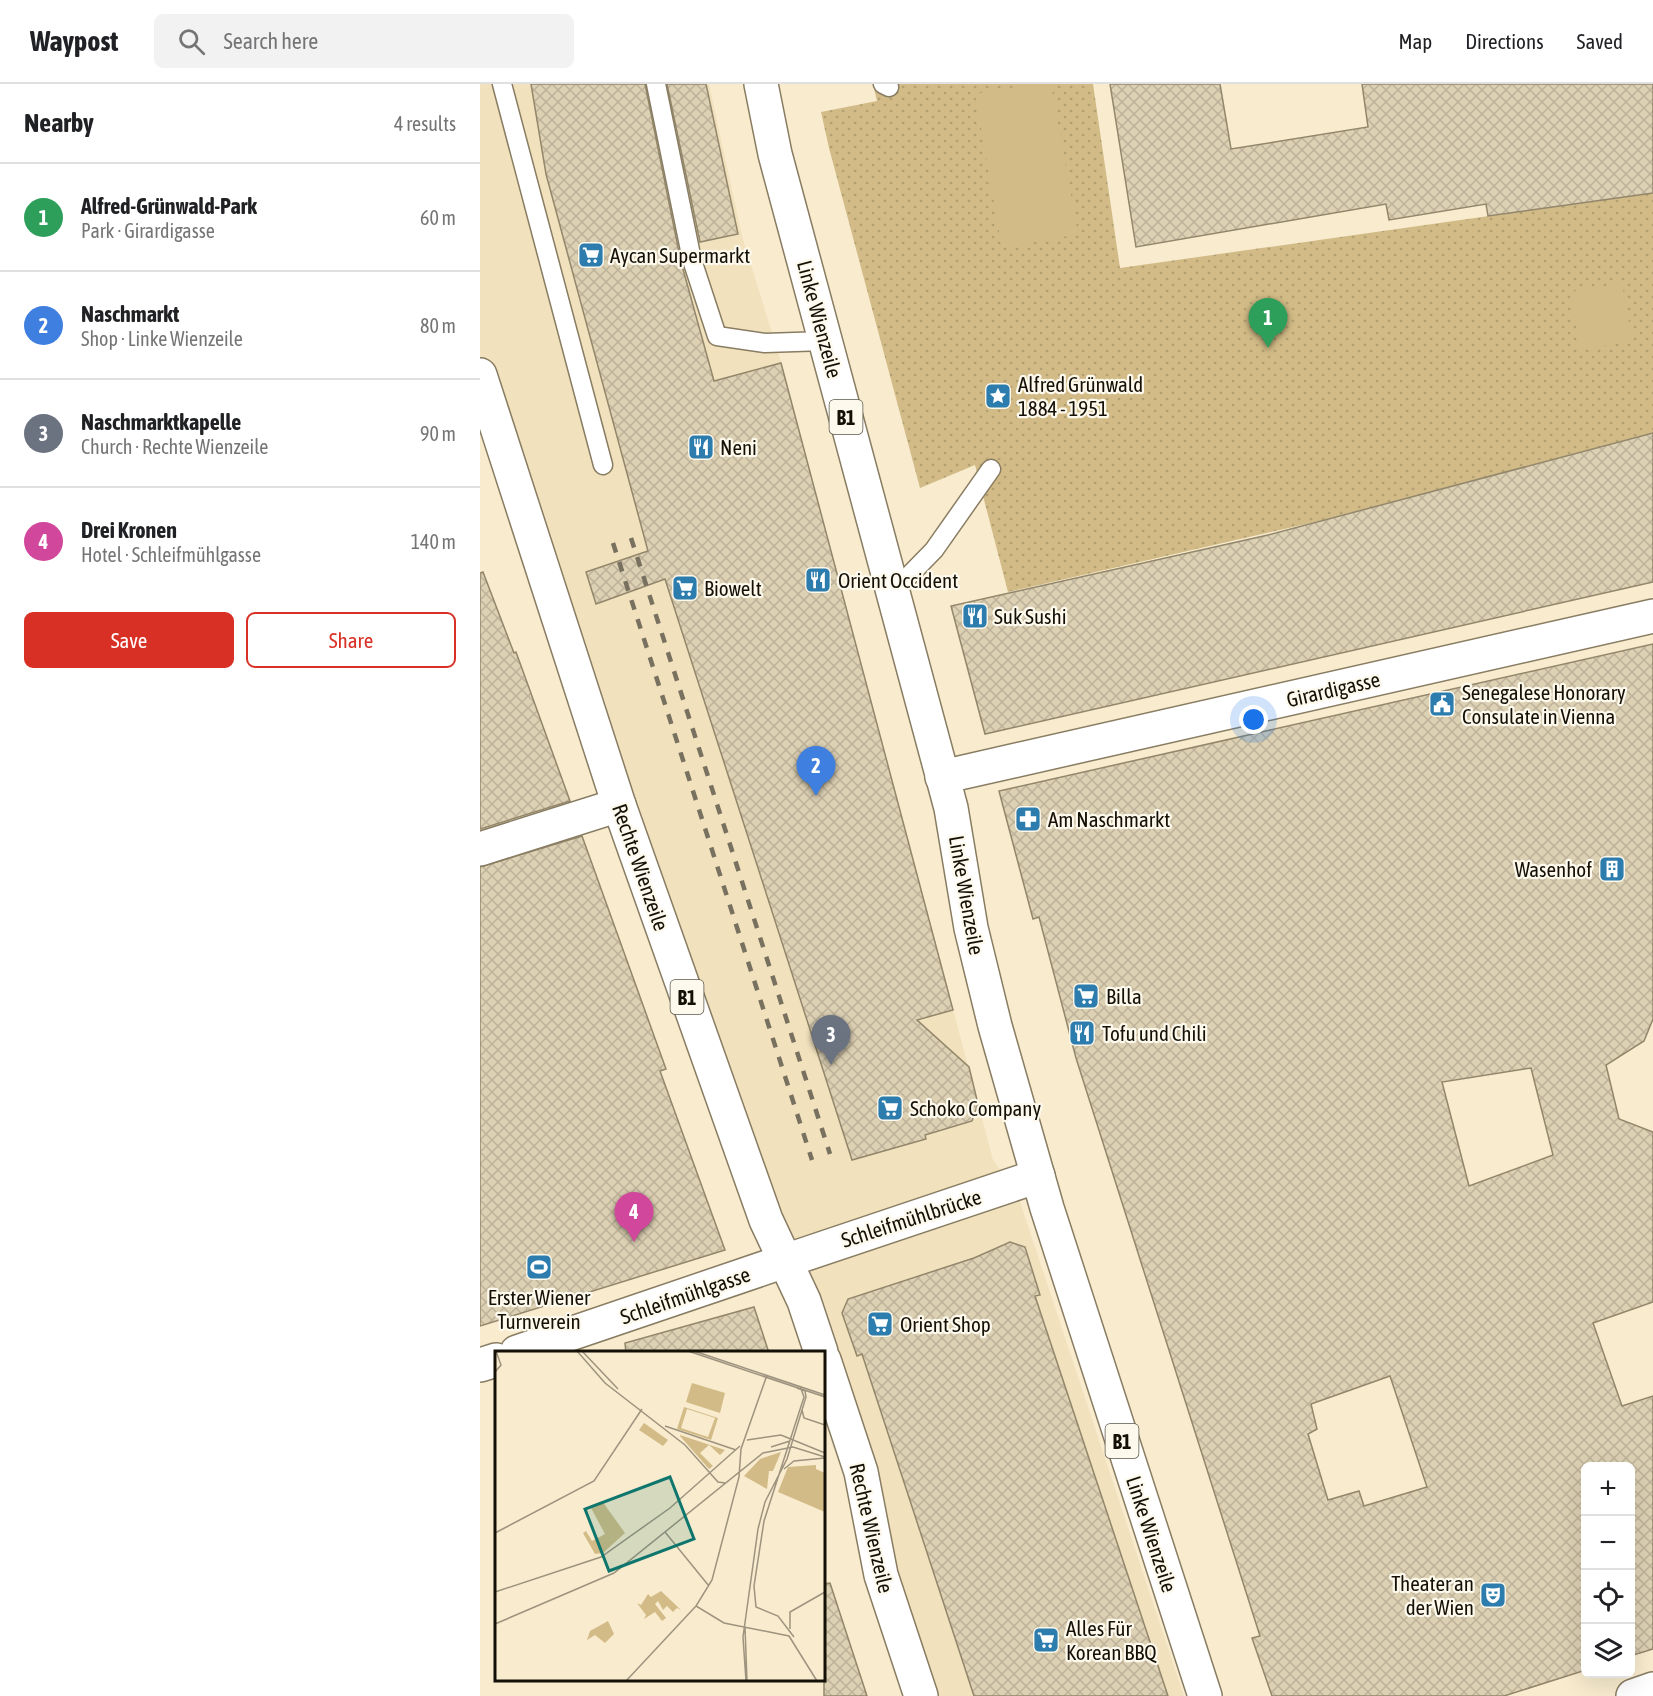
<!DOCTYPE html>
<meta charset="utf-8">
<style>
:root{--surface:#fff;--page:#f2f2f2;--text:#202124;--muted:#757577;--line:#e0e0e0;--accent:#d93025}
body{margin:0;font-family:"Asap Condensed",sans-serif;background:var(--page);color:var(--text)}
.controls{position:absolute;right:18px;bottom:18px;display:grid;overflow:hidden;border-radius:9px;box-shadow:0 6px 24px #0002}
.controls button{width:54px;height:54px;display:grid;place-items:center;padding:0;border:0;border-bottom:2px solid var(--line);background:var(--surface);color:var(--text);font:30px sans-serif}
.you{position:absolute;left:774px;top:636px;width:21px;height:21px;margin:-15px;border:4px solid #fff;border-radius:50%;background:#1a73e8;box-shadow:0 0 0 9px #1a73e833}
.badge{display:grid;place-items:center;width:39px;height:39px;border-radius:50%;background:var(--accent);color:#fff;font-size:20px;font-weight:700}
.pin{position:absolute;translate:-50% -50px;filter:drop-shadow(0 2px 3px #0008)}
.pin::after{content:'';position:absolute;top:32px;width:21px;height:18px;background:inherit;clip-path:polygon(0 0,100% 0,50% 100%)}
.list{margin:0;padding:0;list-style:none}
h2{display:flex;justify-content:space-between;align-items:center;height:78px;margin:0;padding:0 24px;font-size:26px}
h2 small{font-size:20px;font-weight:400;color:var(--muted)}
.list li{display:grid;grid-template-columns:39px 1fr auto;gap:18px;align-items:center;box-sizing:border-box;height:108px;padding:0 24px;border-top:2px solid var(--line)}
.list b{display:block;font-size:22px;white-space:nowrap}
.list p{margin:0;font-size:20px;white-space:nowrap;color:var(--muted)}
.list em{font-size:20px;font-style:normal;color:var(--muted)}
.actions{display:flex;gap:12px;padding:18px 24px}
.actions a{flex:1;padding:14px 0;border:2px solid var(--accent);border-radius:9px;text-align:center;font-size:21px;color:var(--accent)}
.actions .main{background:var(--accent);color:#fff}
.icon{flex:none;width:33px;height:33px;fill:none;stroke:currentColor;stroke-width:2;stroke-linecap:round;stroke-linejoin:round}
.map{position:relative;flex:none;width:1173px;height:1612px;overflow:hidden}
header{display:flex;align-items:center;gap:36px;box-sizing:border-box;height:84px;padding:0 30px;background:var(--surface);border-bottom:2px solid var(--line)}
header strong{font-size:28px}
nav{display:flex;gap:33px;margin-inline-start:auto;font-size:21px}
.search{width:420px;height:54px;background:var(--page);display:flex;align-items:center;gap:15px;box-sizing:border-box;padding:0 21px;border-radius:9px;color:var(--muted);font-size:22px}
main{display:flex}
aside{flex:1;background:var(--surface)}
.map>svg:first-child{display:block}
.built{fill:#f1e1bd}
.park{fill:url(#park-dots)}
.garden{fill:#d2bb86}
.building{fill:url(#building-cross-hatch);stroke:#92866b;stroke-width:1.5;fill-rule:evenodd}
.lines{fill:none;stroke-linecap:round;stroke-linejoin:round}
.service-casing{stroke:#887c62;stroke-width:21}
.minor-casing{stroke:#887c62;stroke-width:36}
.tertiary-casing{stroke:#887c62;stroke-width:36}
.primary-casing{stroke:#887c62;stroke-width:36}
.service{stroke:#fff;stroke-width:18}
.minor{stroke:#fff;stroke-width:33}
.tertiary{stroke:#fff;stroke-width:33}
.primary{stroke:#fff;stroke-width:33}
.rail{stroke:#79715f;stroke-width:4.5;stroke-dasharray:10 10;stroke-linecap:butt}
.labels{text-anchor:middle;dominant-baseline:central;stroke-width:4.5;stroke-linejoin:round;paint-order:stroke}
.shield{fill:#fef9ed;stroke:#5a564b;stroke-width:1.5}
.shield-label{font-size:20px;font-weight:bold;fill:#141006}
.poi-label{font-size:21px;fill:#141006;stroke:#fef9ed;text-anchor:start}
.street-label{font-size:21px;fill:#141006;stroke:#fef9ed}
.inset-road{fill:none;stroke:#9d937e;stroke-width:1.5}
.view{fill:#0f766e;fill-opacity:0.15;stroke:#0f766e;stroke-width:3}
.inset-edge{fill:none;stroke:#141006;stroke-width:3}
</style>
<header>
<strong>Waypost</strong>
<div class="search"><svg class="icon" aria-label="search" viewBox="0 0 24 24"><circle cx="10" cy="10" r="6"/><path d="M15 15l6 6"/></svg>Search here</div>
<nav><a>Map</a><a>Directions</a><a>Saved</a></nav>
</header>
<main>
<aside>
<h2>Nearby<small>4 results</small></h2>
<ul class="list">
<li><span class="badge" style="background:#2e9e5b">1</span><div><b>Alfred-Grünwald-Park</b><p>Park · Girardigasse</p></div><em>60 m</em></li>
<li><span class="badge" style="background:#3f7fe0">2</span><div><b>Naschmarkt</b><p>Shop · Linke Wienzeile</p></div><em>80 m</em></li>
<li><span class="badge" style="background:#6b7280">3</span><div><b>Naschmarktkapelle</b><p>Church · Rechte Wienzeile</p></div><em>90 m</em></li>
<li><span class="badge" style="background:#d1479c">4</span><div><b>Drei Kronen</b><p>Hotel · Schleifmühlgasse</p></div><em>140 m</em></li>
</ul>
<div class="actions"><a class="main">Save</a><a>Share</a></div>
</aside>
<div class="map">
<svg width="1173" height="1612" viewBox="0 0 1173 1612">
<defs>
<pattern id="park-dots" width="8" height="8" patternUnits="userSpaceOnUse" patternTransform="scale(1.5)"><rect width="8" height="8" fill="#d2bb86"/><path d="M2 2h.1M6 6h.1" fill="none" stroke="#b3a072" stroke-width="1.8" stroke-linecap="round"/></pattern>
<pattern id="building-cross-hatch" width="8" height="8" patternUnits="userSpaceOnUse" patternTransform="scale(1.5)"><rect width="8" height="8" fill="#ddd1b4"/><path d="M0 0l8 8M0 8l8-8" fill="none" stroke="#bdb299"/></pattern>
</defs>
<rect width="100%" height="100%" fill="#f8ebce"/>
<path class="built" d="M0,0H229L262,152L301,278L513,1076L537,1109L704,1612H446L306,1168L0,275Z"/>
<path class="park" d="M393,0H613L640,184L1173,109V349L835,438L528,508L495,381L440,404L349,64L341,28L397,17Z"/>
<path class="garden" d="M554,0H571L598,150L522,164L495,10Z
M1142,199L1152,257L1100,266L1090,208Z"/>
<path class="building" d="M51,0H165L201,178L234,297L301,279L473,926L437,936L489,983L498,1020L492,1037L445,1051L446,1055L372,1076L185,495L116,520L106,488L168,467L66,90Z
M187,0H226L258,150L220,158Z
M630,0H740L751,65L888,43L882,0H1173V109L1008,132L1006,120L909,136L906,120L656,163Z
M1173,349V498L505,650L471,522L788,451Z
M3,488L34,569L36,568L90,717L0,745V489Z
M1173,560V935L1164,957L1126,981L1139,1035L1173,1048V1218L1113,1239L1142,1322L1173,1312V1565L1150,1572V1383H1106V1586L1024,1612H792L772,1554L780,1552L596,974L559,833L553,835L519,707ZM1051,984L1073,1071L989,1102L962,998ZM910,1292L947,1403L884,1422L879,1407L848,1416L828,1350L837,1345L831,1320Z
M102,752L186,985L180,987L245,1166L0,1242V783Z
M530,1158L545,1163L560,1211L555,1212L688,1612H494L382,1270L377,1272L362,1229L368,1215L494,1174Z
M274,1223L289,1269H146L145,1259Z
M350,1499L387,1612H344V1500Z"/>
<g class="lines">
<defs>
<path id="service" d="M22,0L123,381
M176,0L212,176L237,252L285,259L345,257
M403,0L409,3
M413,508L454,466L511,385"/>
<path id="minor" d="M462,693L1173,532
M0,765L139,721
M305,1177L558,1092
M1153,1612L1173,1605"/>
<path id="tertiary" d="M37,1268L305,1177
M0,1281L16,1276"/>
<path id="primary" d="M281,0L295,70L471,724L491,844L515,942L567,1124L725,1612
M0,291L139,721L286,1136L324,1217L341,1268
M344,1276L381,1388L401,1491L441,1612"/>
</defs>
<use href="#service" class="service-casing"/>
<use href="#minor" class="minor-casing"/>
<use href="#tertiary" class="tertiary-casing"/>
<use href="#primary" class="primary-casing"/>
<use href="#service" class="service"/>
<use href="#minor" class="minor"/>
<use href="#tertiary" class="tertiary"/>
<use href="#primary" class="primary"/>
<path class="rail" d="M151,454L350,1070
M133,459L332,1076"/>
</g>
<defs>
<symbol id="supermarket-square" viewBox="-11 -11 22 22"><rect x="-9" y="-9" width="18" height="18" rx="4" fill="#2c7cad" stroke="#fef9ed"/><path d="M-6-5.5h2.5l.6 2H6L4.5 2H-2.5L-4.4-4H-6ZM-1.5 3.2a1.3 1.3 0 1 0 .1 0ZM3 3.2a1.3 1.3 0 1 0 .1 0Z" fill="#fff"/></symbol>
<symbol id="sight-square" viewBox="-11 -11 22 22"><rect x="-9" y="-9" width="18" height="18" rx="4" fill="#2c7cad" stroke="#fef9ed"/><path d="M0-6L1.8-2.2L6-1.7L2.9 1.2L3.7 5.4L0 3.3L-3.7 5.4L-2.9 1.2L-6-1.7L-1.8-2.2Z" fill="#fff"/></symbol>
<symbol id="restaurant-square" viewBox="-11 -11 22 22"><rect x="-9" y="-9" width="18" height="18" rx="4" fill="#2c7cad" stroke="#fef9ed"/><path d="M-5-6h1v4h1v-4h1v4h1v-4h1v5L-1.5 .5V6h-2V.5L-5-1ZM5-6V6H3V1.5H1.5Q1.5-4 5-6Z" fill="#fff"/></symbol>
<symbol id="civic-square" viewBox="-11 -11 22 22"><rect x="-9" y="-9" width="18" height="18" rx="4" fill="#2c7cad" stroke="#fef9ed"/><path d="M-.6-6.5H3V-4.5H.6V-3L4-1V1h2V6H-6V1h2V-1L-.6-3ZM-1.2 2.5V6h2.4V2.5Z" fill="#fff"/></symbol>
<symbol id="pharmacy-square" viewBox="-11 -11 22 22"><rect x="-9" y="-9" width="18" height="18" rx="4" fill="#2c7cad" stroke="#fef9ed"/><path d="M-2-6h4v4h4v4h-4v4h-4v-4h-4v-4h4Z" fill="#fff"/></symbol>
<symbol id="building-square" viewBox="-11 -11 22 22"><rect x="-9" y="-9" width="18" height="18" rx="4" fill="#2c7cad" stroke="#fef9ed"/><path d="M-4-6H4V6H1V3H-1V6H-4ZM-2.5-4.3h1.7v1.8h-1.7ZM.8-4.3h1.7v1.8H.8ZM-2.5-1h1.7V.8h-1.7ZM.8-1h1.7V.8H.8Z" fill="#fff"/></symbol>
<symbol id="stadium-square" viewBox="-11 -11 22 22"><rect x="-9" y="-9" width="18" height="18" rx="4" fill="#2c7cad" stroke="#fef9ed"/><path d="M0-5a6.5 5 0 1 0 0 10a6.5 5 0 1 0 0-10ZM-3.5-1.8h7v3.6h-7Z" fill="#fff"/></symbol>
<symbol id="theatre-square" viewBox="-11 -11 22 22"><rect x="-9" y="-9" width="18" height="18" rx="4" fill="#2c7cad" stroke="#fef9ed"/><path d="M-5-5.5Q0-4 5-5.5V0Q5 5 0 6Q-5 5-5 0ZM-3.3-2.5H-1v1.5H-3.3ZM1-2.5H3.3v1.5H1ZM-2.8 1Q0 5.5 2.8 1Z" fill="#fff"/></symbol>
</defs>
<g fill-rule="evenodd">
<use href="#supermarket-square" x="96" y="156" width="30" height="30"/>
<use href="#sight-square" x="503" y="297" width="30" height="30"/>
<use href="#restaurant-square" x="206" y="348" width="30" height="30"/>
<use href="#restaurant-square" x="323" y="481" width="30" height="30"/>
<use href="#supermarket-square" x="190" y="489" width="30" height="30"/>
<use href="#restaurant-square" x="480" y="517" width="30" height="30"/>
<use href="#civic-square" x="947" y="605" width="30" height="30"/>
<use href="#pharmacy-square" x="533" y="720" width="30" height="30"/>
<use href="#building-square" x="1117" y="770" width="30" height="30"/>
<use href="#supermarket-square" x="591" y="897" width="30" height="30"/>
<use href="#restaurant-square" x="587" y="934" width="30" height="30"/>
<use href="#supermarket-square" x="395" y="1009" width="30" height="30"/>
<use href="#stadium-square" x="44" y="1168" width="30" height="30"/>
<use href="#supermarket-square" x="385" y="1225" width="30" height="30"/>
<use href="#theatre-square" x="998" y="1496" width="30" height="30"/>
<use href="#supermarket-square" x="551" y="1541" width="30" height="30"/>
</g>
<g class="labels">
<g class="shield">
<rect x="349.5" y="316" width="33" height="34" rx="4.5"/>
<rect x="190.5" y="896" width="33" height="34" rx="4.5"/>
<rect x="625.5" y="1340" width="33" height="34" rx="4.5"/>
</g>
<g class="shield-label">
<text x="366" y="333">B1</text>
<text x="207" y="913">B1</text>
<text x="642" y="1357">B1</text>
</g>
<g class="poi-label">
<text x="130" y="171">Aycan Supermarkt</text>
<text x="538" y="300">Alfred Grünwald<tspan x="538" dy="24">1884 - 1951</tspan></text>
<text x="240" y="363">Neni</text>
<text x="358" y="496">Orient Occident</text>
<text x="224" y="504">Biowelt</text>
<text x="514" y="532">Suk Sushi</text>
<text x="982" y="608">Senegalese Honorary<tspan x="982" dy="24">Consulate in Vienna</tspan></text>
<text x="568" y="735">Am Naschmarkt</text>
<text x="1112" y="785" text-anchor="end">Wasenhof</text>
<text x="626" y="912">Billa</text>
<text x="622" y="949">Tofu und Chili</text>
<text x="430" y="1024">Schoko Company</text>
<text x="59" y="1213" text-anchor="middle">Erster Wiener<tspan x="59" dy="24">Turnverein</tspan></text>
<text x="420" y="1240">Orient Shop</text>
<text x="994" y="1499" text-anchor="end">Theater an<tspan x="994" dy="24">der Wien</tspan></text>
<text x="586" y="1544">Alles Für<tspan x="586" dy="24">Korean BBQ</tspan></text>
</g>
<g class="street-label">
<text transform="translate(340 235) rotate(75)">Linke Wienzeile</text>
<text transform="translate(853 605) rotate(-13)">Girardigasse</text>
<text transform="translate(161 783) rotate(71)">Rechte Wienzeile</text>
<text transform="translate(487 811) rotate(80)">Linke Wienzeile</text>
<text transform="translate(431 1134) rotate(-18)">Schleifmühlbrücke</text>
<text transform="translate(205 1211) rotate(-19)">Schleifmühlgasse</text>
<text transform="translate(392 1444) rotate(77)">Rechte Wienzeile</text>
<text transform="translate(672 1450) rotate(72)">Linke Wienzeile</text>
</g>
</g>
<g transform="translate(15 1267)">
<rect width="330" height="330" fill="#f8ebce"/>
<path d="M189,56L223,67L216,89L182,78ZM192,58L220,67L213,86L186,77ZM185,85V84L230,99L225,104L214,94L205,102L218,115L214,118Z" fill="#d2bb86" fill-rule="evenodd"/>
<path d="M197,32L230,42L225,62L191,51ZM149,72L173,89L168,95L144,79ZM286,101L278,120H274L272,138L249,125L265,108ZM321,114V118L330,122V161L283,141L293,116ZM107,150L130,182L108,202L100,203L88,182L91,180L97,190L110,183L95,155ZM166,240L186,259L182,257L178,261L172,255L168,259L163,250L160,253L171,267L167,270L160,261L149,268L151,264L142,252L146,254L153,243L156,246Z" fill="#d2bb86"/>
<path d="M113,270L119,283L110,292L100,284L92,289L95,280Z" fill="#d2bb86"/>
<path class="inset-road" d="M82,0L110,32L190,94L223,131L230,132M87,0L123,38M193,0L330,46M199,0L330,44M0,21L6,14L1,0M272,24L246,98L244,126L217,229L201,255L229,272L294,285L322,330M307,59L309,67L330,74M170,75L241,99M252,89L286,84L330,102M276,96L295,90M289,118L299,110L330,107M170,181L214,235M0,182L99,130L147,58M0,241L106,206L175,157L245,95M0,273L119,222L268,102L298,96L330,106M250,277L252,330M295,278V261L330,241M299,286L283,265L261,256L259,235L269,170L309,46L305,35M131,330L201,255M251,330L248,286L263,178L270,151L292,108L311,46L310,40L302,37"/>
<path class="view" d="M175,126L199,188L114,220L90,158Z"/>
<rect width="330" height="330" class="inset-edge"/>
</g>
</svg>
<div class="controls">
<button>+</button>
<button>−</button>
<button><svg class="icon" aria-label="locate" viewBox="0 0 24 24"><circle cx="12" cy="12" r="6"/><path d="M12 2v4M12 18v4M2 12h4M18 12h4"/></svg></button>
<button><svg class="icon" aria-label="layers" viewBox="0 0 24 24"><path d="M12 4l9 5-9 5-9-5zM3 14l9 5 9-5"/></svg></button>
</div>
<div class="you"></div>
<div class="pin badge" style="left:788px;top:264px;background:#2e9e5b">1</div>
<div class="pin badge" style="left:336px;top:712px;background:#3f7fe0">2</div>
<div class="pin badge" style="left:351px;top:981px;background:#6b7280">3</div>
<div class="pin badge" style="left:154px;top:1158px;background:#d1479c">4</div>
</div>
</main>
